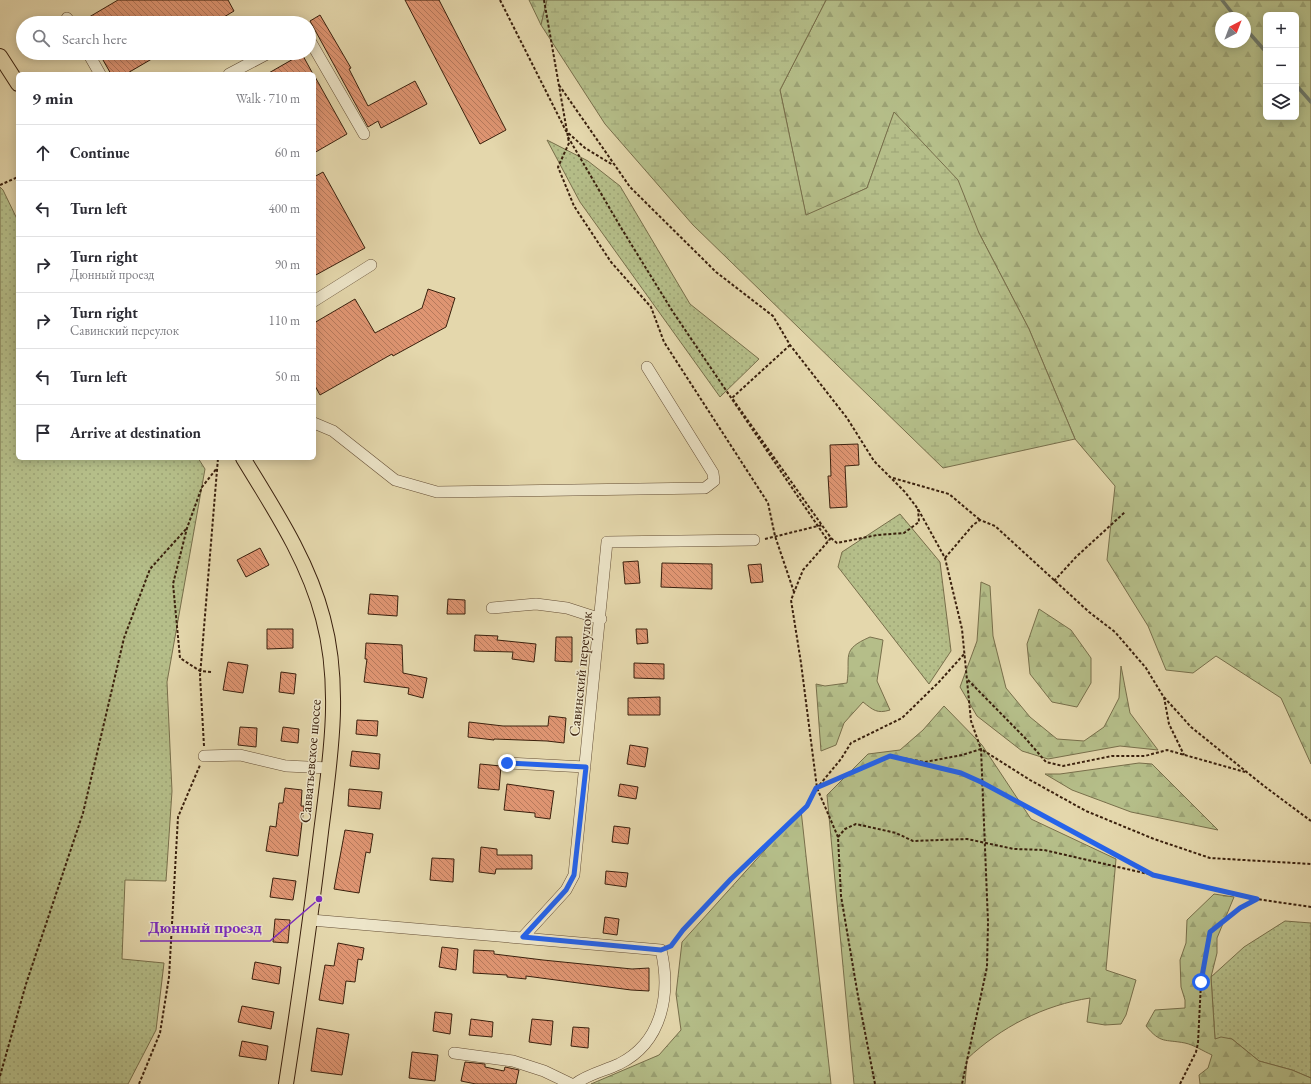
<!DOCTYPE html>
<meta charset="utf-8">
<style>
:root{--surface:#fff;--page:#f7f7f7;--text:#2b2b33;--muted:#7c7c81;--line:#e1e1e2}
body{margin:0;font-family:"EB Garamond",serif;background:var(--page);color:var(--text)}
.controls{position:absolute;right:12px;top:12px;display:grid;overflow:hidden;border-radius:6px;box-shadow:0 2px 10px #0003}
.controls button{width:36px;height:36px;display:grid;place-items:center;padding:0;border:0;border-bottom:1px solid var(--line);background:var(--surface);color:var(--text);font:20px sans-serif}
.compass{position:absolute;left:1215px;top:12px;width:36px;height:36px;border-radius:50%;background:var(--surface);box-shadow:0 2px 10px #0003;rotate:42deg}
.stop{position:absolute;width:12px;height:12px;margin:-9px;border:3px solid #2563eb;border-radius:50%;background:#fff}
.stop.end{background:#2563eb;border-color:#fff;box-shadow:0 1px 4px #0008}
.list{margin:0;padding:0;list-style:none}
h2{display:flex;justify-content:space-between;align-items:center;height:52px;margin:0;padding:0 16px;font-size:17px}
h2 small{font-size:13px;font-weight:400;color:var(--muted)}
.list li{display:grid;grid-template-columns:26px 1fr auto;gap:12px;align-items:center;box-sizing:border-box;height:56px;padding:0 16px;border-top:1px solid var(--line)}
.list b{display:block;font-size:15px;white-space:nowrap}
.list p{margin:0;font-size:13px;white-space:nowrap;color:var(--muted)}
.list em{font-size:13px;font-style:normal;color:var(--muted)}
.icon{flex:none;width:22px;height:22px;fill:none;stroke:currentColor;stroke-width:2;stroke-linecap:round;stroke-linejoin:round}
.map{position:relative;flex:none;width:1311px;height:1084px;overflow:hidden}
.search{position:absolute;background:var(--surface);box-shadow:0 2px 10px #0003;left:16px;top:16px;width:300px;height:44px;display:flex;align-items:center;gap:10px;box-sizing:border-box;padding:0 14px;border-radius:22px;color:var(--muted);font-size:15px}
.panel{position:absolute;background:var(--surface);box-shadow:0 2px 10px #0003;left:16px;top:72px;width:300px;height:388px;border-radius:6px}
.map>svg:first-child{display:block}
.grass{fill:url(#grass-dots);stroke:#786f4b}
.forest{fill:url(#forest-firs);stroke:#786f4b;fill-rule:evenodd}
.wetland{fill:url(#wetland-marsh);stroke:#786f4b}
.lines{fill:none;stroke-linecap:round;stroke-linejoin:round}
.stream{stroke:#717c6c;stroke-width:3.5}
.building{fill:url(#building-back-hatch);stroke:#3a200d}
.minor-casing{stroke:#644e35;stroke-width:12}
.major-casing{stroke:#3a200d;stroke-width:16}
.path{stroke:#3a200d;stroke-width:2;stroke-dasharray:3 2;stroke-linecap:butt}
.minor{stroke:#ede5c9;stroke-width:11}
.major{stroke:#e4d7ac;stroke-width:14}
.route{stroke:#2563eb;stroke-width:5}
.labels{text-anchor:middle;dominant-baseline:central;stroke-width:3;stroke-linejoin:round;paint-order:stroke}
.street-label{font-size:15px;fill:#3a200d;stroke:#ede5c9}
.leader{fill:none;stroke:#7b2cbf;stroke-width:1.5}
.callout-dot{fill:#7b2cbf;stroke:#ede5c9;stroke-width:1.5}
.callout-label{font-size:16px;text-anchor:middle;font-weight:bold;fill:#7b2cbf;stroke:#ede5c9;stroke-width:3;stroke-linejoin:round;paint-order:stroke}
</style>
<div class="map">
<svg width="1311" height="1084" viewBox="0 0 1311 1084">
<defs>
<pattern id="grass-dots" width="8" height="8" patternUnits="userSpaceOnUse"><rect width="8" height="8" fill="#b5be89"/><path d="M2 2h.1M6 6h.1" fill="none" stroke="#9ca375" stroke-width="1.8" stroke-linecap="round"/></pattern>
<pattern id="forest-firs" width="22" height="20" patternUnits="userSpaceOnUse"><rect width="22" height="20" fill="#b5be89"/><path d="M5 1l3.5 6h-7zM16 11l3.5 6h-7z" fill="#9ca375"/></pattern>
<pattern id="wetland-marsh" width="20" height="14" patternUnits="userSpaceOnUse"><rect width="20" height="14" fill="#b5be89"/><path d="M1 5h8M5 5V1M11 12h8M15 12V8" fill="none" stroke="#9ca375"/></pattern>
<pattern id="building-back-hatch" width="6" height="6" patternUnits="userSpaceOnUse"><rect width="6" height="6" fill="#df9572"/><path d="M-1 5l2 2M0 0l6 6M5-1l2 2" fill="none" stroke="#b6795c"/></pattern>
</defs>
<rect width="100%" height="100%" fill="#e4d7ac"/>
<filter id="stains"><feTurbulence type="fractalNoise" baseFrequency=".005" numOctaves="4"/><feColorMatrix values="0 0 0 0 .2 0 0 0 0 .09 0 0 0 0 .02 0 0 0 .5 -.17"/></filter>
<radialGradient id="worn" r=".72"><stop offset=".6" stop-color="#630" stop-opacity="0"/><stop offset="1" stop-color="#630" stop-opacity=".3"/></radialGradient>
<path class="grass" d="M547,140L588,161L620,186L690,304L759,359L720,397L580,202Z
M0,187L3,190L18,221V458H198L205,469L167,682L172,791L166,881L125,880L122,959L164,963L156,1030L128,1084H0Z
M900,514L940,562L951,651L929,684L838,567L842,552Z
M1285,921L1311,923V1078L1292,1070L1259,1061L1232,1039H1215L1211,977L1244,947Z"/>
<path class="forest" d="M529,0H547L541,25Z
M826,0H1311V764L1281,698L1216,656L1193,673L1166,670L1148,626L1107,560L1115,486L1075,439L1029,329L979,233L894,113L867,188L806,216L780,90ZM1266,15H1296V117H1266ZM1221,18H1245V42H1221Z
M981,582L990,586L993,636L1006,688L1030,717L1057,739L1084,741L1104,727L1119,698L1121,666L1130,713L1158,750L1120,746L1048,759L1022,751L977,716L960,687L977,641Z
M1039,609L1071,630L1091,658V683L1077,707L1052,702L1030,674L1027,644Z
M870,637L883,640L877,681L890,710C877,714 873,710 863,702L844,723L836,745L821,751L816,684L825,686L847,683C851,656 840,650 870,637Z
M944,706L982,745L1031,819L1116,859L1106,970L1136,980L1126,1015L1121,1024L1105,1025L1087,1022L1090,998C1044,1005 1001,1027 967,1059L965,1084H854L827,795L868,754L900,750L923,730Z
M1139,763L1152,764L1218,830L1131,812L1072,790L1045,774H1060Z
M801,810L831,1084H591L659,1055L681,1030L676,994L682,942Z
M1214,894L1234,897L1217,938V953L1211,977L1215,1039L1221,1037L1232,1039L1259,1061L1292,1070L1311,1078V1084H1200L1199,1075L1208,1068L1212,1055C1203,1051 1194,1045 1185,1043C1164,1039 1161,1044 1146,1026L1155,1010L1185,1008V1000L1181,987L1180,960L1186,943L1187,920Z"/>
<path class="wetland" d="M547,0H826L780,90L806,215L867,188L894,112L958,180L979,233L1029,329L1075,439L943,468L693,225L605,124L541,25Z"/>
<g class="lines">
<path class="stream" d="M1222,0L1236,18
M1245,28L1266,52
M1296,85L1311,102"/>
</g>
<path class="building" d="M118,0H228L234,11L214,23H79Z
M405,0H439L506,130L480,144Z
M320,15L351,68L349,69L368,106L415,81L427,104L381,128L378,121L368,127L310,21Z
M99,53H162L126,74H111Z
M302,54L313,74H267Z
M314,75L347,134L314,153Z
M323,172L365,248L314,276V177Z
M428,289L455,298L446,327L393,356L392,354L320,395L314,384V323L355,299L375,333L422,308Z
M858,444L859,465L845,466L847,507L830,508L828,476H831L830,445Z
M260,548L269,565L246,577L237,560Z
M638,561L640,583L625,584L623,562Z
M662,563L712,564V589L661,587Z
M761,564L763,582L751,583L748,565Z
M370,594L398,596L397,616L368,614Z
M448,599L465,600V614H447Z
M267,629H293V648L267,649Z
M636,629H647L648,643L637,644Z
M475,635L498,636L497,640L536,644L534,662L512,659L513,652L474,651Z
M556,637H572V662L555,661Z
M366,643L402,645L403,673L427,678L423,698L408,694L409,688L364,682L367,659H365Z
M228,662L248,665L243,693L223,690Z
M634,663L664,664V679L634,678Z
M281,672L296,674L294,694L279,692Z
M660,697V715H628V698Z
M549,716L566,718L564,743L547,741L494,739V740L468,737L469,722L503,726H548Z
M357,720L378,721L377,736L356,734Z
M240,727L257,728L256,747L238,745Z
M283,727L299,729L298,743L281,741Z
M630,745L648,748L645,767L627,764Z
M352,751L380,754L379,769L350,766Z
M480,764L501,766L499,790L478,788Z
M507,784L554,791L550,819L535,817V813L504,810Z
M620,784L638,787L636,799L618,796Z
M285,788L302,790L301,806H304L298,856L266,851L270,826L276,827L279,803H283Z
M349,789L382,792L380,809L348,806Z
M614,826L630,828L628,844L612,842Z
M345,830L373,834L370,853L366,852L359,893L334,889Z
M481,847L497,849V855H532V869H496L495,874L479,872Z
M432,858L454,859L453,882L430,880Z
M606,871L628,873L626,887L605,884Z
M273,878L296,881L293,900L270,897Z
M605,917L619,919L617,935L603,933Z
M275,919L290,920L288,943L273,942Z
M338,943L364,948L362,960L358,959L355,982L346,981L343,1004L319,1000L325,965L334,966Z
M442,947L458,949L456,970L439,967Z
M474,950L494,951V954L543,960L632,969L649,968V991L631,990L526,976V979L507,977V975L473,973Z
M255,962L281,967L279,984L252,979Z
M242,1006L274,1012L271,1029L238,1022Z
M435,1012L452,1014L450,1034L433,1031Z
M471,1019L493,1022L492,1037L469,1035Z
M532,1019L553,1021L551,1045L529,1042Z
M573,1027L589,1028L588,1048L571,1046Z
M317,1028L349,1034L342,1075L311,1071Z
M242,1041L268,1046L266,1060L239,1056Z
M412,1052L438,1055L435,1081L409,1078Z
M465,1062L485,1064V1067L504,1071L505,1067L519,1070L516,1084H476L461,1081Z"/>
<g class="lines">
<defs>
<path id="minor" d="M67,18L70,23
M309,39L364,134
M88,53L100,74
M229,74L269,53
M314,301L371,265
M314,423L333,431L395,480L437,492L705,488L714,481L713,473L647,367
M492,608L536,604L567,608L601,619
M204,756L240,755L286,766L329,768
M507,763L585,767
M311,920L661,950C671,993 663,1042 619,1064C604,1071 588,1074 575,1084
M523,937L566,890L574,875L607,542L754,540
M454,1053L513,1061L544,1071L571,1084"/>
<path id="major" d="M0,56L18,84
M243,458C274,509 308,560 323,618C342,688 330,761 321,832C311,916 299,1000 286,1084"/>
</defs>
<use href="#minor" class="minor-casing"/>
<use href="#major" class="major-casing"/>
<path class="path" d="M500,0L566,131L585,148L613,165
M544,0L569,143L558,167L574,206L611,262L651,307L664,342L768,503L775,536L794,592
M559,85L630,187L716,272L773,316L790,345L847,418L874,461L905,492L918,509L945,558L962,629L971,721L981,749L988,922L987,967L962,1084
M568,137L620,226L673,312L828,541
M0,185L18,177
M790,345L732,398L831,538L837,543L877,535L904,533L919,522L918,509
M893,478L949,494L980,520
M831,538L803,570L791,600L801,663L817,788L838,837L841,896L858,996L875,1084
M765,539L822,525
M945,558L973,525L980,520L995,526L1089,612L1115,632L1146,668L1163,696L1191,727L1264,786L1311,821
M1054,581L1076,557L1125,512
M211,672L200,671L180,658L173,584L187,528L202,487L217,468
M968,680L1026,739L1046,762L1063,766L1112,756H1145L1167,750L1245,772
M1164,697L1169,724L1184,755
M204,746L200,676L218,458
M907,760L961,773L981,782L1150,873
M817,788L890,756L925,762L962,755L981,749L1030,780L1086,811L1154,839L1210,858L1311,864
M838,837L845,829L856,824L896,833L913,841L967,839L1014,849L1044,850L1257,899L1311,907
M671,946L683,931L731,879L807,806L817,788L841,759L851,743L902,718L939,682L965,653
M0,1076L26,984L83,813L124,638L150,569L187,528
M139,1084L160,1033L169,977L178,817L200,765
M1180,1084L1196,1052L1198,1043L1201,982L1210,932L1240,908L1257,899"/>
<use href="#minor" class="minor"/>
<use href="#major" class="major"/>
</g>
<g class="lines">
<path class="route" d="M507,763L586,767L574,875L566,890L523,937L661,950L671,946L683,930L731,879L807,806L816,788L890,756L961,773L981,782L1153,875L1257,899L1240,908L1210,932L1201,982"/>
</g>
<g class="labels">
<g class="street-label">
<text transform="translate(580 674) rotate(-84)">Савинский переулок</text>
<text transform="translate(310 761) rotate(-85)">Савватьевское шоссе</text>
</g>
</g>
<path class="leader" d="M319 899L270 941H140"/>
<circle class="callout-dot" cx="319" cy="899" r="4"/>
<g class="callout-label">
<text x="205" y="933">Дюнный проезд</text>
</g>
<rect width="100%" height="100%" filter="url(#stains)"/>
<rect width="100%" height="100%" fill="url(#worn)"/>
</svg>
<div class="controls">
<button>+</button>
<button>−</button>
<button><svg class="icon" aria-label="layers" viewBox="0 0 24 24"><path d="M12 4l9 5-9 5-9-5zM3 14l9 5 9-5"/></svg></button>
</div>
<svg class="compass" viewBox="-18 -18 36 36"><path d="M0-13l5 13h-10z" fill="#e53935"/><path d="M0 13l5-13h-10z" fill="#7c7c81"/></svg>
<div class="stop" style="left:1201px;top:982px"></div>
<div class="stop end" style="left:507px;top:763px"></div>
<div class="search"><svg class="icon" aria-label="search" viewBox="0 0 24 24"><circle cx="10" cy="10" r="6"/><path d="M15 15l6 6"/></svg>Search here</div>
<section class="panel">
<h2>9 min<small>Walk · 710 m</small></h2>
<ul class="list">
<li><svg class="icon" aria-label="ahead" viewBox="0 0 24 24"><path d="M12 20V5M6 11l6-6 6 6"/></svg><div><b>Continue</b></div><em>60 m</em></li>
<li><svg class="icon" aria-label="left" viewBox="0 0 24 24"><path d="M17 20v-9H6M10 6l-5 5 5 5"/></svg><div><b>Turn left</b></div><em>400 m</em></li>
<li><svg class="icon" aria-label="right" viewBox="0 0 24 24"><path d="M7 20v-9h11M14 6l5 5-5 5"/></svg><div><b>Turn right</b><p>Дюнный проезд</p></div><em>90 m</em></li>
<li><svg class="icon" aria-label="right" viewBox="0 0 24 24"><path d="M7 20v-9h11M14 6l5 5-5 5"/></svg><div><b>Turn right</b><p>Савинский переулок</p></div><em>110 m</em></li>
<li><svg class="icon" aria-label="left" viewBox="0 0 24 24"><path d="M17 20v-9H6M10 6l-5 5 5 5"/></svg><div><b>Turn left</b></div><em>50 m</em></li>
<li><svg class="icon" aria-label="arrive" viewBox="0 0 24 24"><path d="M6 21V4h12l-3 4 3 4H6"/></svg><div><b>Arrive at destination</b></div></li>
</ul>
</section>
</div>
